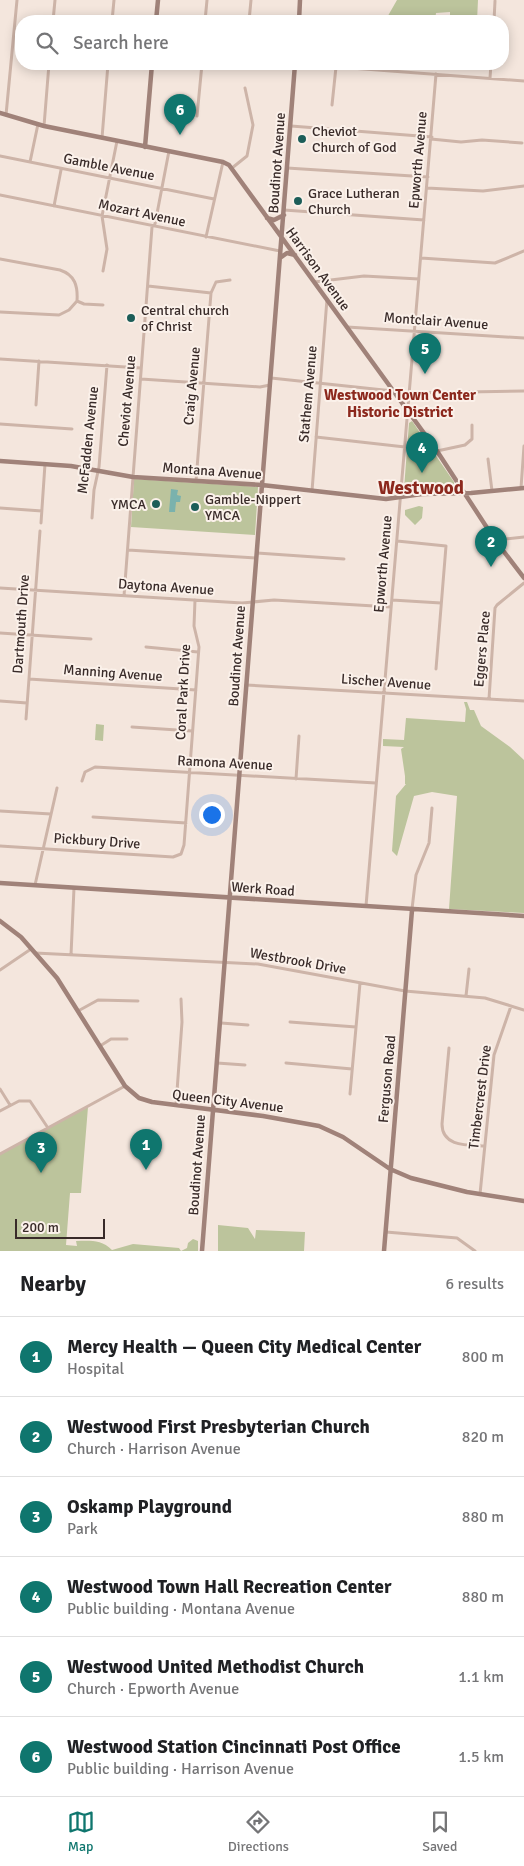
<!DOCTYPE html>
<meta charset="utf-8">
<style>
:root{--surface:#fff;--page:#f6f6f6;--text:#202124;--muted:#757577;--line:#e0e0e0;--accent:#0f766e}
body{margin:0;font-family:Signika,sans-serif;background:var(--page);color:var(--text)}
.scale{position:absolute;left:15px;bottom:12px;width:90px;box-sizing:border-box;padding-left:5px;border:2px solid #392b29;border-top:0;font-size:14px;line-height:18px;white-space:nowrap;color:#392b29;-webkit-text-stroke:4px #fbf1ea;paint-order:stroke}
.you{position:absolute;left:211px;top:814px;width:18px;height:18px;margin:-12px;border:4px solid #fff;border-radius:50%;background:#1a73e8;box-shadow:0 0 0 8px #1a73e833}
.badge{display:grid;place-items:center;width:32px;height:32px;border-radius:50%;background:var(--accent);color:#fff;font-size:16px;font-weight:700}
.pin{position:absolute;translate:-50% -41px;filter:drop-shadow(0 1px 2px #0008)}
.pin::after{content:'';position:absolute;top:26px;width:18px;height:15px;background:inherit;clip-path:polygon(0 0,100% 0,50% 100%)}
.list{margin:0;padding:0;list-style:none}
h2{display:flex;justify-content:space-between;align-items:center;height:65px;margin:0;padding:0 20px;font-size:21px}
h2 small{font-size:16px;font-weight:400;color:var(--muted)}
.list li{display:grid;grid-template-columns:32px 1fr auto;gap:15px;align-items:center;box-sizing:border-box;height:80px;padding:0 20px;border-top:1px solid var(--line)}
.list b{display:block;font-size:19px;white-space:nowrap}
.list p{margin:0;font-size:16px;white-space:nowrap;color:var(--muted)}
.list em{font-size:16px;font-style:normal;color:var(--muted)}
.icon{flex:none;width:28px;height:28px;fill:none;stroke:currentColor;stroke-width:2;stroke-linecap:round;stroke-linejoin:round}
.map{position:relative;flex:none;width:524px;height:1251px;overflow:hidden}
.search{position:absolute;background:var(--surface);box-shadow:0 2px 12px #0003;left:15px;right:15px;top:15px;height:55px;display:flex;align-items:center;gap:12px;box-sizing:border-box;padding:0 18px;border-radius:20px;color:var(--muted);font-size:19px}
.sheet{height:545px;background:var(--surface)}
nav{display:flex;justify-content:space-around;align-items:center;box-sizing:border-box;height:70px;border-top:1px solid var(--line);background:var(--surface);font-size:14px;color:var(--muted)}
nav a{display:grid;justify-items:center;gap:2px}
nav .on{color:var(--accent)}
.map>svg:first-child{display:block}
.green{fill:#bcc49c}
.water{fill:#7ab2ad}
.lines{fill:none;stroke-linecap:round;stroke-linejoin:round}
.street{stroke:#cdb4a8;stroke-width:3}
.secondary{stroke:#a08279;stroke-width:4.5}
.poi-dot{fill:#1c5d58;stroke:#fbf1ea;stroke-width:2}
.labels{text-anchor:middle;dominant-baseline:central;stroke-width:4;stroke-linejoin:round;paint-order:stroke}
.poi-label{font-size:14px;fill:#392b29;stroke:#fbf1ea;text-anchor:start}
.street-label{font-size:14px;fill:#392b29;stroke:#fbf1ea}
.neighbourhood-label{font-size:15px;font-weight:bold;fill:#8c281d;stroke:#fbf1ea}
.district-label{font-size:19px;font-weight:bold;fill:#8c281d;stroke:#fbf1ea}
</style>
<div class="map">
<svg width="524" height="1251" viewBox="0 0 524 1251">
<rect width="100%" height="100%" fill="#f4e6dd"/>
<path class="green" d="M397,0H478L477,21H450V12L436,13L435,21H385Z
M412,421L454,482V486L452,489L405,492L404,489L409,423Z
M134,479L258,487L255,535L131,527Z
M419,506L423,507L422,518L415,525L405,515V510Z
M464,702H467L470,710H474L481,726L510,747L524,760V913L449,909L457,796L432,792L414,796L397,856L392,851L396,796L406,784H405V776L401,749L404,747L383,746V739L404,740L406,718L465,722L466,709Z
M96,724L104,725L103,741L95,740Z
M88,1107L81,1193H70L66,1245L77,1246L76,1241C89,1241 101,1239 112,1250L133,1244L179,1248L181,1251L187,1248L188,1243L193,1239L198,1241V1251H0V1154Z
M218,1225L248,1228L255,1239L256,1230L305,1232L304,1251H218Z"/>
<path class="water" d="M171,489L178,490L177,495L181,496L180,502H176L175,512H169Z"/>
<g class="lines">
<path class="street" d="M53,21L55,0
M112,21L114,0
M205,21L207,0
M249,21L251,0
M494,21L495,1
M232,64L294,68
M298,64L524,81
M490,78L491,64
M332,105L336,67
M6,115L17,0
M197,116L202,64
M44,126L49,64
M291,126L432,137
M102,138L108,64
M431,139L461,142L482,140L522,143
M0,156L214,199
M30,162L38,124
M232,168L247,156L253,125L245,88
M287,168L428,177
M427,188L483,191L524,186
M0,195L280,251
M54,206L61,170
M284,210L424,220
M206,237L223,162
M421,258L495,263L524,251
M0,259L60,270C75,275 78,286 77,301
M103,271L107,249L102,216L117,141
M314,282L364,276L419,279
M148,286L211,293
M77,301L84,304L103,305
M0,312L59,315L69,310L77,301
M347,327L524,338
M0,359L141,368
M271,378L393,391
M141,379L260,387L270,385
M410,393L524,391
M36,405L39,361
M0,424L72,429
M316,437L405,447
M437,451L465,445L472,439V425
M488,459L492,491
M196,481L211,293L216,282L230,280
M521,488L524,446
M312,491L327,299
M0,508L42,511
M92,518L94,490L99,467L107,365
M41,523L45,464
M495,540L524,537
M397,541L446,546L436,669
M128,550L256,558
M257,553L344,559
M0,588L242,603L274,600L391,607
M124,596L152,227L155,224L169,151
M392,600L441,603
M0,633L91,639
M146,647L198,652
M29,679L196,690
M246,685L524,701
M489,699L495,608L497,605L524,583
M0,701L27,703
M26,719L40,531
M132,727L192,731
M296,779L299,736
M82,781L85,772L95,767L376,783
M0,811L51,814
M93,817L186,823
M0,846L173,857L181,854L184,845L199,647L194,626L195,600
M35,885L57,788
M366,906L436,74
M412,909L416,875L429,843L432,808
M35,953L258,964L405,991L485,998L524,1010
M71,955L74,888
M0,970L31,949
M466,996L469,969
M78,1011L98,1000L138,1001
M290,1022L356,1027
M221,1023L248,1025
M100,1046L111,1039H127
M449,1048L442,1124C442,1147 468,1145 485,1146
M217,1063L245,1065
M286,1063L352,1069
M0,1089L10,1105
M350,1094L360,983
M176,1105L182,1022L181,999
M0,1111L19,1101H30L48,1128
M0,1154L125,1086
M480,1194L494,1055L511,1006
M386,1232L457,1238L475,1251"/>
<path class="secondary" d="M156,21L158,0
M299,21L300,0
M0,113L44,126L223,162L229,165L437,451L495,540L524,578
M145,147L152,64
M267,218L274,220L284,215
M280,258L287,253L295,255
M0,461L71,466L133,477L262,485L386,499L422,494L471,493L524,488
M423,493L430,491L442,492
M0,883L524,916
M0,921L21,937L57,978L125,1086L139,1098L152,1102L263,1116L319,1126L343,1137L390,1169L411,1178L467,1192L524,1201
M202,1251L295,64
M384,1251L412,910"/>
</g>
<g class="poi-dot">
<circle cx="302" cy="139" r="5"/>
<circle cx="298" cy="201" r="5"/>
<circle cx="131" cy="318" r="5"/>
<circle cx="156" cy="504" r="5"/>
<circle cx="195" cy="507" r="5"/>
</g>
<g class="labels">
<g class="poi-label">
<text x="312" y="131">Cheviot<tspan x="312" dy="16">Church of God</tspan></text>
<text x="308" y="193">Grace Lutheran<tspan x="308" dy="16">Church</tspan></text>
<text x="141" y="310">Central church<tspan x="141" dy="16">of Christ</tspan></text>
<text x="205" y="499">Gamble-Nippert<tspan x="205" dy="16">YMCA</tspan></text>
<text x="146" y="504" text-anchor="end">YMCA</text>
</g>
<g class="street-label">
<text transform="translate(418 160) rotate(-85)">Epworth Avenue</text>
<text transform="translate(277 163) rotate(-86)">Boudinot Avenue</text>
<text transform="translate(109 167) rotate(11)">Gamble Avenue</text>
<text transform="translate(142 213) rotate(12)">Mozart Avenue</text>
<text transform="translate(318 269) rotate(54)">Harrison Avenue</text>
<text transform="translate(436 321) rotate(4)">Montclair Avenue</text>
<text transform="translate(192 386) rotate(-85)">Craig Avenue</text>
<text transform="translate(308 394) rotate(-85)">Stathem Avenue</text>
<text transform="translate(127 401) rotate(-85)">Cheviot Avenue</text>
<text transform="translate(88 440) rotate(-84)">McFadden Avenue</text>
<text transform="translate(212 471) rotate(4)">Montana Avenue</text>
<text transform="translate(383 564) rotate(-85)">Epworth Avenue</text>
<text transform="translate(166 587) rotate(4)">Daytona Avenue</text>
<text transform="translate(21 624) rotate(-86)">Dartmouth Drive</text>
<text transform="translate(482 649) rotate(-85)">Eggers Place</text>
<text transform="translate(237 656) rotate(-86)">Boudinot Avenue</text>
<text transform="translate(113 673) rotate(4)">Manning Avenue</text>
<text transform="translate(386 682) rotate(4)">Lischer Avenue</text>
<text transform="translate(183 692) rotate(-87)">Coral Park Drive</text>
<text transform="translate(225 763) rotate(3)">Ramona Avenue</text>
<text transform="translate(97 841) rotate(4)">Pickbury Drive</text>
<text transform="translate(263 889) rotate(4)">Werk Road</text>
<text transform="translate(298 961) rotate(10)">Westbrook Drive</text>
<text transform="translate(387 1079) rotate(-85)">Ferguson Road</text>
<text transform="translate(480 1097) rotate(-83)">Timbercrest Drive</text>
<text transform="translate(228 1101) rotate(7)">Queen City Avenue</text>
<text transform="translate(197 1165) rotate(-86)">Boudinot Avenue</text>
</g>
<g class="neighbourhood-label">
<text x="400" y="395">Westwood Town Center<tspan x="400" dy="17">Historic District</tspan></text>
</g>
<g class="district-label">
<text x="421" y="488">Westwood</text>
</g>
</g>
</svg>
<div class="scale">200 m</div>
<div class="you"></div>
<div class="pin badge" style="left:146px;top:1170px">1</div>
<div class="pin badge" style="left:491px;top:567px">2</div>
<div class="pin badge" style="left:41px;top:1173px">3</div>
<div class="pin badge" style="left:422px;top:473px">4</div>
<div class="pin badge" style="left:425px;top:374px">5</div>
<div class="pin badge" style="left:180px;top:135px">6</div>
<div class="search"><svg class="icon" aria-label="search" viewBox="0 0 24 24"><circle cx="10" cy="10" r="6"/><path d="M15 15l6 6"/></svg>Search here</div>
</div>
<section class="sheet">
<h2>Nearby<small>6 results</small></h2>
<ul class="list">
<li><span class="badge">1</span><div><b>Mercy Health — Queen City Medical Center</b><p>Hospital</p></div><em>800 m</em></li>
<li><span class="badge">2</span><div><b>Westwood First Presbyterian Church</b><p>Church · Harrison Avenue</p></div><em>820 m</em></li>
<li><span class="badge">3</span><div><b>Oskamp Playground</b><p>Park</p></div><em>880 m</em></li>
<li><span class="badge">4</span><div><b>Westwood Town Hall Recreation Center</b><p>Public building · Montana Avenue</p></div><em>880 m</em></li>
<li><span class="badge">5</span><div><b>Westwood United Methodist Church</b><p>Church · Epworth Avenue</p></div><em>1.1 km</em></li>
<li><span class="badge">6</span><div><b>Westwood Station Cincinnati Post Office</b><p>Public building · Harrison Avenue</p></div><em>1.5 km</em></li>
</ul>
</section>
<nav>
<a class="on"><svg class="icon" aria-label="map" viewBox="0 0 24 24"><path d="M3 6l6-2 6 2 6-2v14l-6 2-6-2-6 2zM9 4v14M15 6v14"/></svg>Map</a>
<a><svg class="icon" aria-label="directions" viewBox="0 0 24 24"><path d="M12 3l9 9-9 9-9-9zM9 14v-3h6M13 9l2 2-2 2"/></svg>Directions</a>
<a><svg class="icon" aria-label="saved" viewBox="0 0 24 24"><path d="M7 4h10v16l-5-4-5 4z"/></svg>Saved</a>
</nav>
